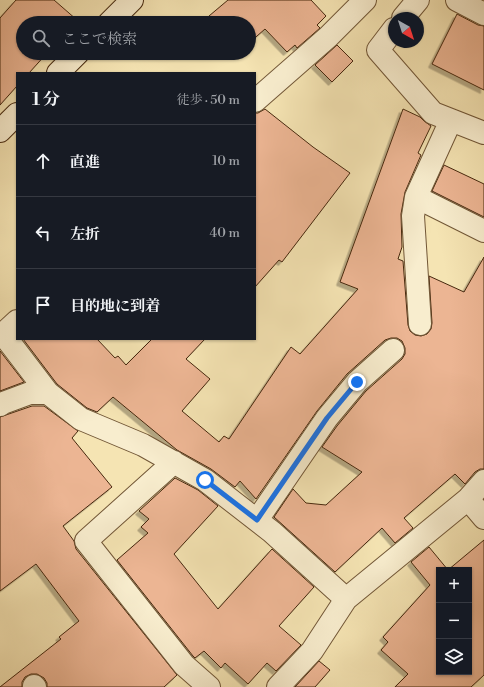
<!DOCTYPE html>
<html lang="ja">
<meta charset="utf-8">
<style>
:root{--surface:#171b24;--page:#20242c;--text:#f1f3f6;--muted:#9ea1a6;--line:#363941}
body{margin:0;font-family:"Libre Bodoni","Noto Serif JP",serif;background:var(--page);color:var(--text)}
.controls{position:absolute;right:12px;bottom:12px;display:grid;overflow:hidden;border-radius:0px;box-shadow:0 1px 3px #0004}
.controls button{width:36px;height:36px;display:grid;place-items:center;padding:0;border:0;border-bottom:1px solid var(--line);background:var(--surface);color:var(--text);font:20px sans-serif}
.compass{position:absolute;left:388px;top:12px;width:36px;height:36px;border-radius:50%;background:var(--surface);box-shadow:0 1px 3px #0004;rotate:141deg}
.stop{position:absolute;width:12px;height:12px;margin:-9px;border:3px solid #1a73e8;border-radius:50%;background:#fff}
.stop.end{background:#1a73e8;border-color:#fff;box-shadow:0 1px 4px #0008}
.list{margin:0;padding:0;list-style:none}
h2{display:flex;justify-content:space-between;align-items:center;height:52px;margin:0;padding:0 16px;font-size:17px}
h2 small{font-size:13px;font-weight:400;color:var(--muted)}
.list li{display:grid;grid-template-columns:26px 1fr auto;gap:12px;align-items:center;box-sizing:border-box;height:72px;padding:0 16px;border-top:1px solid var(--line)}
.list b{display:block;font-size:15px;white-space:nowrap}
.list em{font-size:13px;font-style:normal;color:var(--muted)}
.icon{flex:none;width:22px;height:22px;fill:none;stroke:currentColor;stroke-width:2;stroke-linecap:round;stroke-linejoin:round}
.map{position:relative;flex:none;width:484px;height:687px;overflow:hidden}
.search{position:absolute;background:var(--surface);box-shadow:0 1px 3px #0004;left:16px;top:16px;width:240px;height:44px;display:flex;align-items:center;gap:10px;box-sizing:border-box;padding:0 14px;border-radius:22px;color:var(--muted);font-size:15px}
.panel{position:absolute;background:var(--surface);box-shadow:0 1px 3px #0004;left:16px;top:72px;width:240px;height:268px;border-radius:0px}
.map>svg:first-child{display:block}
.building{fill:#ecb593;stroke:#46280e;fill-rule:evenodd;filter:url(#shadow)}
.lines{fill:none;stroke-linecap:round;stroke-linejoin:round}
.street-casing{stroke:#725737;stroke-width:24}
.secondary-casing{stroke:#46280e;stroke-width:24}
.street{stroke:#f8edce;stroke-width:22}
.secondary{stroke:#f8edce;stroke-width:22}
.route{stroke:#1a73e8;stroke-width:5}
</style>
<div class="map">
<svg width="484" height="687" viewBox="0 0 484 687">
<defs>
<filter id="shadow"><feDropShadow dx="-3.5" dy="3.5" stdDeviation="0" flood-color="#0004"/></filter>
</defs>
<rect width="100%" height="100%" fill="#f5e4b3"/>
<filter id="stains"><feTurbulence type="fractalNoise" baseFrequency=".005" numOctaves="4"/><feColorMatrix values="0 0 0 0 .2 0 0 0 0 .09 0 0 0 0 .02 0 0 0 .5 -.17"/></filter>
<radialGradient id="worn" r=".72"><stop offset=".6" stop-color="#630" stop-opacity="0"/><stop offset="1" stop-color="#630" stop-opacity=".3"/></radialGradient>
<path class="building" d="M16,0H54L77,20L74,23H23V53H47L29,73H17V86L0,105V18Z
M228,0H311L326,16L317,25L320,28L297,48L295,45L287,52L265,29L249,43V23H215L209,16Z
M457,14L478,25L484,26V90L432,64Z
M337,45L353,61L332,82L315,65Z
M265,109L313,147L350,173L282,262L279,260L255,287V113H258Z
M403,109L420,117L424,121L431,126L418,153L421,155L405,192L401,214L402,247L398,259L403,261L408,325L410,331L415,335L421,336L427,334L431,329L432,323L429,276L464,292L484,257V469H480L475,472L465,484L455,474L404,518L413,528L395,543L382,528L335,572L274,517L293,489L306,503L326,505L362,472L322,447L337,426L366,391L402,359L405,354V348L402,341L397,338H391L385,340L347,374L317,411L256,499L240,481L235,487L211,469L177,450L113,397L97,412L87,408L57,384L23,339H97L115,358L118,356L126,365L152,339H205L186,359L210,379L182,411L219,442L224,436L229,439L291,347L300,354L358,289L340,282Z
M444,165L484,184V217L432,191Z
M0,351L24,382L0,391Z
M32,406H44L78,431L72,438L112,487L63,526L74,541L76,549L177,675L164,687H47V683L44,678L37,674H31L25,677L22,682V687H0L61,639L59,637L79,621L36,564L0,591V417Z
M175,478L198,490L218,506L174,554L218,609L272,549L314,587L279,626L301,645L276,671L267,663L248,684L225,663L221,668L204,651L195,658L193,656L117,560L148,533L141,527L149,519L139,511Z
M484,540V675L471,687H395L408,674L381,650L388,642L383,637L430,585L411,562L429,547L448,570ZM439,570H469V672H439Z
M319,661L330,670L315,687H295Z"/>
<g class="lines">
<defs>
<path id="street" d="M457,0L484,14
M403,18L418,0
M394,29L378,50L433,113L484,133
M255,101L328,37L365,0
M416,197L484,231
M420,324L413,216L416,197L451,120
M0,334H3L48,393L81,419L143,445L205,480L272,532L346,599
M3,334L17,321
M0,405L3,403L30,393H48
M174,462L86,541L184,665L209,687
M468,499L484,518
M257,520L327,418L357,382L393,350
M34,686L35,687
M278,687L312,651L346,599L468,499L484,481"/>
<path id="secondary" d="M109,23L132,0
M58,73L78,53
M0,131L17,114"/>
</defs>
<use href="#street" class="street-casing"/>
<use href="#secondary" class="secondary-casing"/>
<use href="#street" class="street"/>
<use href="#secondary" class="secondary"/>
</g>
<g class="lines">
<path class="route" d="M205,480L257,520L327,418L357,382"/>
</g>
<rect width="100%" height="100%" filter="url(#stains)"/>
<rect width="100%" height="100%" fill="url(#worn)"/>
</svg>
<div class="controls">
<button>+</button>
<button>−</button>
<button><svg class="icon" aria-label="layers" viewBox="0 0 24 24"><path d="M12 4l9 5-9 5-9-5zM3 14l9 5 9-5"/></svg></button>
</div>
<svg class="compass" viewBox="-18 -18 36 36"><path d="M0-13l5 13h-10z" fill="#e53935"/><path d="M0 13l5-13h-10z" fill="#9ea1a6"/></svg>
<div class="stop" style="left:205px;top:480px"></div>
<div class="stop end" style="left:357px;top:382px"></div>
<div class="search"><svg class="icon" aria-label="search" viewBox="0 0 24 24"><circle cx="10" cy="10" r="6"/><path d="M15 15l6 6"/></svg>ここで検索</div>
<section class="panel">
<h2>1 分<small>徒歩 · 50 m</small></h2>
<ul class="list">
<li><svg class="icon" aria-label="ahead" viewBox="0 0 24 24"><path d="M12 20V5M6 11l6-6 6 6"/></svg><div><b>直進</b></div><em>10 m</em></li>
<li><svg class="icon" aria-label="left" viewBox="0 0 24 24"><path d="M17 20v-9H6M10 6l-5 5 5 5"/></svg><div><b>左折</b></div><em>40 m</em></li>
<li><svg class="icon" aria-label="arrive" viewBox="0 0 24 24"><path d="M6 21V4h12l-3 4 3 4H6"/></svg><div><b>目的地に到着</b></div></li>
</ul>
</section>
</div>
